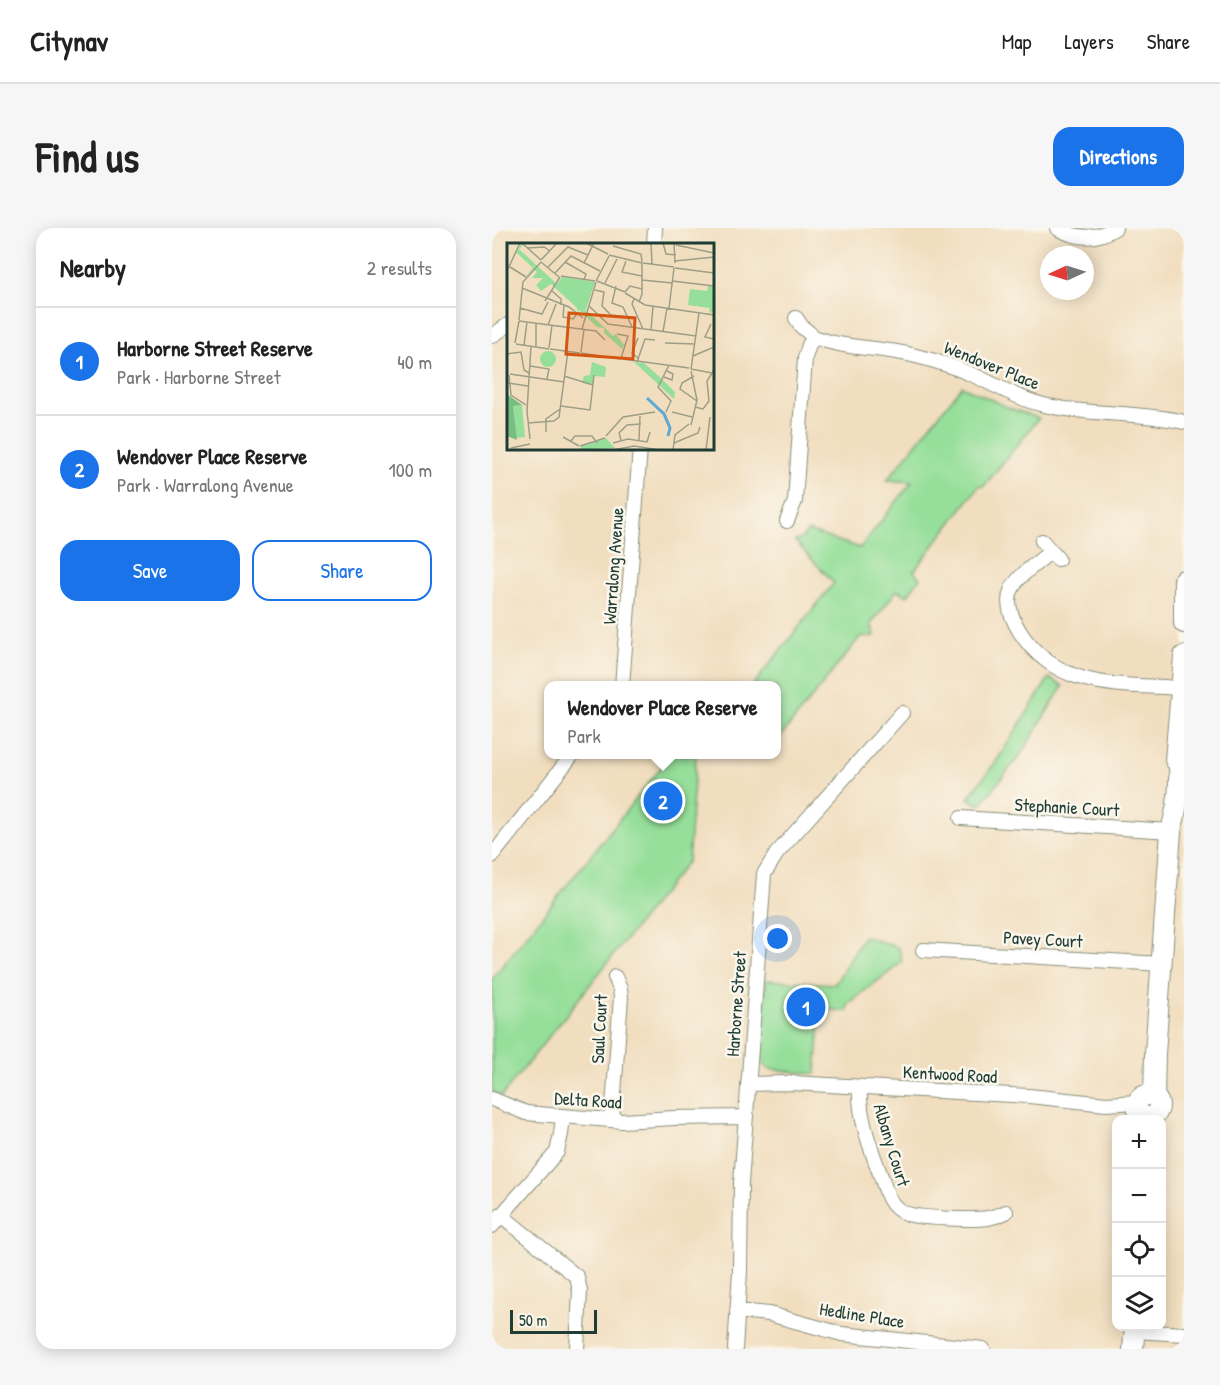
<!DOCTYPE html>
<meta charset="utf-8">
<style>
:root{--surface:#fff;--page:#f6f6f6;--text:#222;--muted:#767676;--line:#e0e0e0;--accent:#1a73e8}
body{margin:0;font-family:"Patrick Hand",sans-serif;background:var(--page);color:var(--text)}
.controls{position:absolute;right:18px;bottom:18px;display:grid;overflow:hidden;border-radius:12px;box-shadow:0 3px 15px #0003}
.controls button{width:54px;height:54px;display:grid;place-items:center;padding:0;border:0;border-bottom:2px solid var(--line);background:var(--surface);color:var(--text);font:30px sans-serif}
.compass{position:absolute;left:548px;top:18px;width:54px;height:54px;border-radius:50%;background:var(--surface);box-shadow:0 3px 15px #0003;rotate:266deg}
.scale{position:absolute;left:18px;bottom:15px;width:87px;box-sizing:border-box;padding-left:6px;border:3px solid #1f3d34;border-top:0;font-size:16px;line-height:21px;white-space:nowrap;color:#1f3d34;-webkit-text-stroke:4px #fbf7ec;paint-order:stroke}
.you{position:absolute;left:286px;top:711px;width:21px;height:21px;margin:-15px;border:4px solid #fff;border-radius:50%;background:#1a73e8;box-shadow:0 0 0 9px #1a73e833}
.badge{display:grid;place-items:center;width:39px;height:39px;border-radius:50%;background:var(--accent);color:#fff;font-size:20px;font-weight:700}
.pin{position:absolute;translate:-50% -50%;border:3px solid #fff;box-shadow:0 2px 6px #0006}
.popup{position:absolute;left:52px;top:453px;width:237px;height:78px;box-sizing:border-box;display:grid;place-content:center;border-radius:12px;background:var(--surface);filter:drop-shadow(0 2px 4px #0005);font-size:20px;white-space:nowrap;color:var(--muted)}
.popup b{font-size:22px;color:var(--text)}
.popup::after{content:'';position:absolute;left:50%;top:100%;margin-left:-12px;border:12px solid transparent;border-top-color:var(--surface)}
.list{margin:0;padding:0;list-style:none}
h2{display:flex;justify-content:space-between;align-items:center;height:78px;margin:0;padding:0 24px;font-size:26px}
h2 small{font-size:20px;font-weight:400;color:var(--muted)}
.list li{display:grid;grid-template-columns:39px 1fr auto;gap:18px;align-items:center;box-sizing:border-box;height:108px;padding:0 24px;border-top:2px solid var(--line)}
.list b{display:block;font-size:22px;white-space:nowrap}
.list p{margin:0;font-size:20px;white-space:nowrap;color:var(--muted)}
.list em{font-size:20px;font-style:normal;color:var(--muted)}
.actions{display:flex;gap:12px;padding:18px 24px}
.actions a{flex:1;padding:14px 0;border:2px solid var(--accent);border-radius:18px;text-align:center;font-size:21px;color:var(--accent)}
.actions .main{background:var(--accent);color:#fff}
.icon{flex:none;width:33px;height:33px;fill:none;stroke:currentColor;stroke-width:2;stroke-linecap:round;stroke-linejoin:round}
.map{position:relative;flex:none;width:692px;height:1121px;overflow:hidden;border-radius:18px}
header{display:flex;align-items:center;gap:36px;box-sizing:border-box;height:84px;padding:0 30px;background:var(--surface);border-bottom:2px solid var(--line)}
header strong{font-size:28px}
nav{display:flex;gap:33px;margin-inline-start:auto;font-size:21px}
.intro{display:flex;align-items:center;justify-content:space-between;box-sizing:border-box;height:144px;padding:0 36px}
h1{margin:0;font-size:42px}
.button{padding:15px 27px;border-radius:18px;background:var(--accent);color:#fff;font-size:21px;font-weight:700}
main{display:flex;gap:36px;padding:0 36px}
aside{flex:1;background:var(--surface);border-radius:18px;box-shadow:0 3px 15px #0003}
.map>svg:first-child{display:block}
.green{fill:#96df9a;stroke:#5a8e67;stroke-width:1.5}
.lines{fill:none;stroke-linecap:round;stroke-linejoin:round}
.street-casing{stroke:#888e7a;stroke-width:16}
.secondary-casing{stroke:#888e7a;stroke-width:22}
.street{stroke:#fff;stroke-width:14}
.secondary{stroke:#fff;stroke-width:20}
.labels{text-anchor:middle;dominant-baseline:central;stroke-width:5;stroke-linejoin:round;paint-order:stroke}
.street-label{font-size:18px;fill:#1f3d34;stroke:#fbf7ec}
.inset-river{fill:none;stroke:#5ba9d4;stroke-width:3}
.inset-road{fill:none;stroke:#9d9e87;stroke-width:1.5}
.view{fill:#d45610;fill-opacity:0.15;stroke:#d45610;stroke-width:3}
.inset-edge{fill:none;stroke:#1f3d34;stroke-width:3}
</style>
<header>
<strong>Citynav</strong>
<nav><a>Map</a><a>Layers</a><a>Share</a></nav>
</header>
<div class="intro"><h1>Find us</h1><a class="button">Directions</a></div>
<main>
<aside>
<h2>Nearby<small>2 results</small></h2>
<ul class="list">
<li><span class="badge">1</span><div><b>Harborne Street Reserve</b><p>Park · Harborne Street</p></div><em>40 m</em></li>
<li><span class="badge">2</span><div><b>Wendover Place Reserve</b><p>Park · Warralong Avenue</p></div><em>100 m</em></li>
</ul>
<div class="actions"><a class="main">Save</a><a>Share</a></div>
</aside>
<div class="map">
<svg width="692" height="1121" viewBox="0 0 692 1121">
<rect width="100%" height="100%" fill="#fbf7ec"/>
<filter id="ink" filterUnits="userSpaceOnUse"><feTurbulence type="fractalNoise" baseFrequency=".0167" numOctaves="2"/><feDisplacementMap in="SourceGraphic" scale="12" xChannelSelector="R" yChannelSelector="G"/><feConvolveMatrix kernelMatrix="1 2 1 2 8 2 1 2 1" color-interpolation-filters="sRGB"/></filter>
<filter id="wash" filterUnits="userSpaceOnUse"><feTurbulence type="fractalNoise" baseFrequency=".008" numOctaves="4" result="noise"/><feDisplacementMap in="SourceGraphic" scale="24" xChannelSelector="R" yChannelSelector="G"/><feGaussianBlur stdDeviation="1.35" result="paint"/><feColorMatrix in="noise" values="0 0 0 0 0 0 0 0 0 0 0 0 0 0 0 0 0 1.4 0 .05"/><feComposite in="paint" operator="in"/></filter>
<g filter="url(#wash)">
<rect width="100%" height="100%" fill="#f1debf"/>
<path class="green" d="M470,158L517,180L547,190L492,258H487L422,343L428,350L415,368L405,362L379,396L383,407L378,409L369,408L285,513V458L261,457L342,355L303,313L309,311L316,303L368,320L420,254L395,252Z
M557,450L571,458L529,526L488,577L476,570L506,531Z
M179,527H204L196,633L9,869L0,863V751Z
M372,708L407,720L410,734L356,776L355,783L329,781L324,846L276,841L271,836L269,827L274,752L343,756Z"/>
</g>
<g filter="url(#ink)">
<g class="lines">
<defs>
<path id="street" d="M565,0C584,11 604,12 623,0
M162,16L163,0
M304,90L310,99L322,109
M0,108L16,97
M295,293L303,273L313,130L317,117L322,109C353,121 388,119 420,127C441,132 461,138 481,147C504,157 526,171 552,177C598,188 646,183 692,194
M550,313L566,331
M559,323C528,350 501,361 528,404C566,463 628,456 690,460
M130,458L148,220
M469,590L679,603
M0,628L81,526
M431,722L670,736
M256,856L300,855L537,868L614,876L646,874
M368,859C366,895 384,932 395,966C398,974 403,980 410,984C423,991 480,992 496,990C502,989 508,987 514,984
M0,871L34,885L130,893L182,890L253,889
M120,892L129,769L128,761L123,749
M9,987L85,1049L88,1063L85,1121
M0,998L65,924L69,906L71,888
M245,1083L277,1086L350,1106L491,1121
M643,1103L692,1106
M243,1121L248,1043L249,955L272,646L285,625L410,485"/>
<path id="secondary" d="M692,352V395
M683,532L692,428
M645 878a11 11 0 1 1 22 0a11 11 0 1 1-22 0Z
M662,869L663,826L679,603C687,575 690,549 685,520
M641,1121L643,1098"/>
</defs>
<use href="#street" class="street-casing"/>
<use href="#secondary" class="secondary-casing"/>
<use href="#street" class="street"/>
<use href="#secondary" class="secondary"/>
</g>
</g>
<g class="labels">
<g class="street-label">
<text transform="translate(500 137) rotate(22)">Wendover Place</text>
<text transform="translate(121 338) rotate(-86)">Warralong Avenue</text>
<text transform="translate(575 579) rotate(3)">Stephanie Court</text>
<text transform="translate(551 711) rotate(3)">Pavey Court</text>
<text transform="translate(244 776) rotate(-86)">Harborne Street</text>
<text transform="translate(107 801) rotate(-87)">Saul Court</text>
<text transform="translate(458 846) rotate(3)">Kentwood Road</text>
<text transform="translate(96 872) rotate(4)">Delta Road</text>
<text transform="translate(400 917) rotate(73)">Albany Court</text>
<text transform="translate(370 1087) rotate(9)">Hedline Place</text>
</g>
</g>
<g transform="translate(15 15)">
<rect width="207" height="207" fill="#f1debf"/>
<path d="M14,1L16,2L12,6L50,41L55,34L88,39L78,69L80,68L98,85L106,93L109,91L117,102L115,106L97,90V85L90,84L72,67L71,71L70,65L44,41L34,48L29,42L36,35H25L30,29L27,26L20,33H19L13,27L19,33L26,25L10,10L7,14ZM201,42L206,43L207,49V66L203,71L202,65L181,62L183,46L200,48ZM33 116a8 8 0 1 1 16 0a8 8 0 1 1-16 0ZM85,119L99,124L98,134L87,133L86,141L75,140L77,133L83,132ZM127,119L137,120L155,136L168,149L167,156ZM15,162L18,194L9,195L6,163ZM99,195L108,205L74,207V203Z" fill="#96df9a"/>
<path d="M0,151L15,162L6,163L10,197L0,193Z" fill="#78be82"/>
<path class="inset-river" d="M140,155L157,171L163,185L161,193"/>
<path class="inset-road" d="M15,0L34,17M79,0L101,11M127,0H154M144,0L145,21M156,0L159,11L169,12M167,0L168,20M169,2L207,10M106,3L134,11L135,19M20,5L37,4L43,8M102,12L135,20M34,17L50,0M119,18L115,29L135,33M168,18L207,14M34,19L52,34M58,19L79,31L77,37M77,20L87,0M136,20L167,24M3,24L19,34M41,24L61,4L81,12M168,25L207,30M0,28L13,0M48,30L64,13L93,28M54,33L88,38M135,37L165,40M89,38L102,13M90,38L118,49M165,38L207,43M98,40L110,16M109,43L105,60L116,64L125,84M15,45L62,64L76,75M44,47L54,56V62M88,47L97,49L95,63L104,72L122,74M118,49L123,43L135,46M118,50L138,62L207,72M127,56L125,61L136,86M38,58L53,34M132,59L135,51V20M57,62L56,74L66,76L70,71M82,63L101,81L189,93M13,65L35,71L41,59M162,65L167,25M12,77L16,39L34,19M12,78L89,88L98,97M204,81L198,94L207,96M41,82L49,61M75,86L89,39M144,87L146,63M156,89L160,65M110,91L121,93L114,115M8,100L12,78M158,100L188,101M9,101L42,106M17,102L20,79M29,104V80M42,105L45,82M43,106L73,110M74,109L77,86M74,110L114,116M0,111L14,109L17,127L22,130M186,113L207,104M131,115L125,110L131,95M115,116L182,125M130,119L138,96L148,97M23,123L42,126L40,136M184,126L192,70M184,126L205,130M184,128L190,157L184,182M3,131L57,139M2,132L4,152L19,162M57,133L86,142M187,133L175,140L173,146L190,158M157,134L165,137L166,131L160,128M1,140L21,143M54,163L83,167L87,132M188,164L196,166L202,158L200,138L207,127M159,169L164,158L151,144L162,122M165,169L185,174M21,180L47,178L52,174L61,108M39,189V176L53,166M99,193L116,174L148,169M56,194L72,203M23,196L20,168L24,103M114,197L112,190L120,182L134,181M132,197L133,173M64,198L68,193H85L90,200M106,200L121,196L140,199L143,189M167,200L191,190L193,184M73,203L98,195M4,205L23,201M106,207L127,203L153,207M166,207L168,192L182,181M199,207L203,174"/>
<path class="view" d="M62,70L128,75L126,116L59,111Z"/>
<rect width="207" height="207" class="inset-edge"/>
</g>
</svg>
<div class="controls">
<button>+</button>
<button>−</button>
<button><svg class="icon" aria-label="locate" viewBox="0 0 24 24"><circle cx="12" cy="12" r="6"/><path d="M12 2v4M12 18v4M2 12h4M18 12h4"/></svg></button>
<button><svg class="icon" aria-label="layers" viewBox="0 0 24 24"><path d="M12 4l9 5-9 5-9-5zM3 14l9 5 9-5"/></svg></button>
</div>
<svg class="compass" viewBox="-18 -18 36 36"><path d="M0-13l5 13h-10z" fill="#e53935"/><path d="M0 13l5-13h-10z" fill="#767676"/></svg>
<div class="scale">50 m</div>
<div class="you"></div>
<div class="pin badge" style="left:314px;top:779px">1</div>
<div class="pin badge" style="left:171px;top:573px">2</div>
<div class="popup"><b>Wendover Place Reserve</b>Park</div>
</div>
</main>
